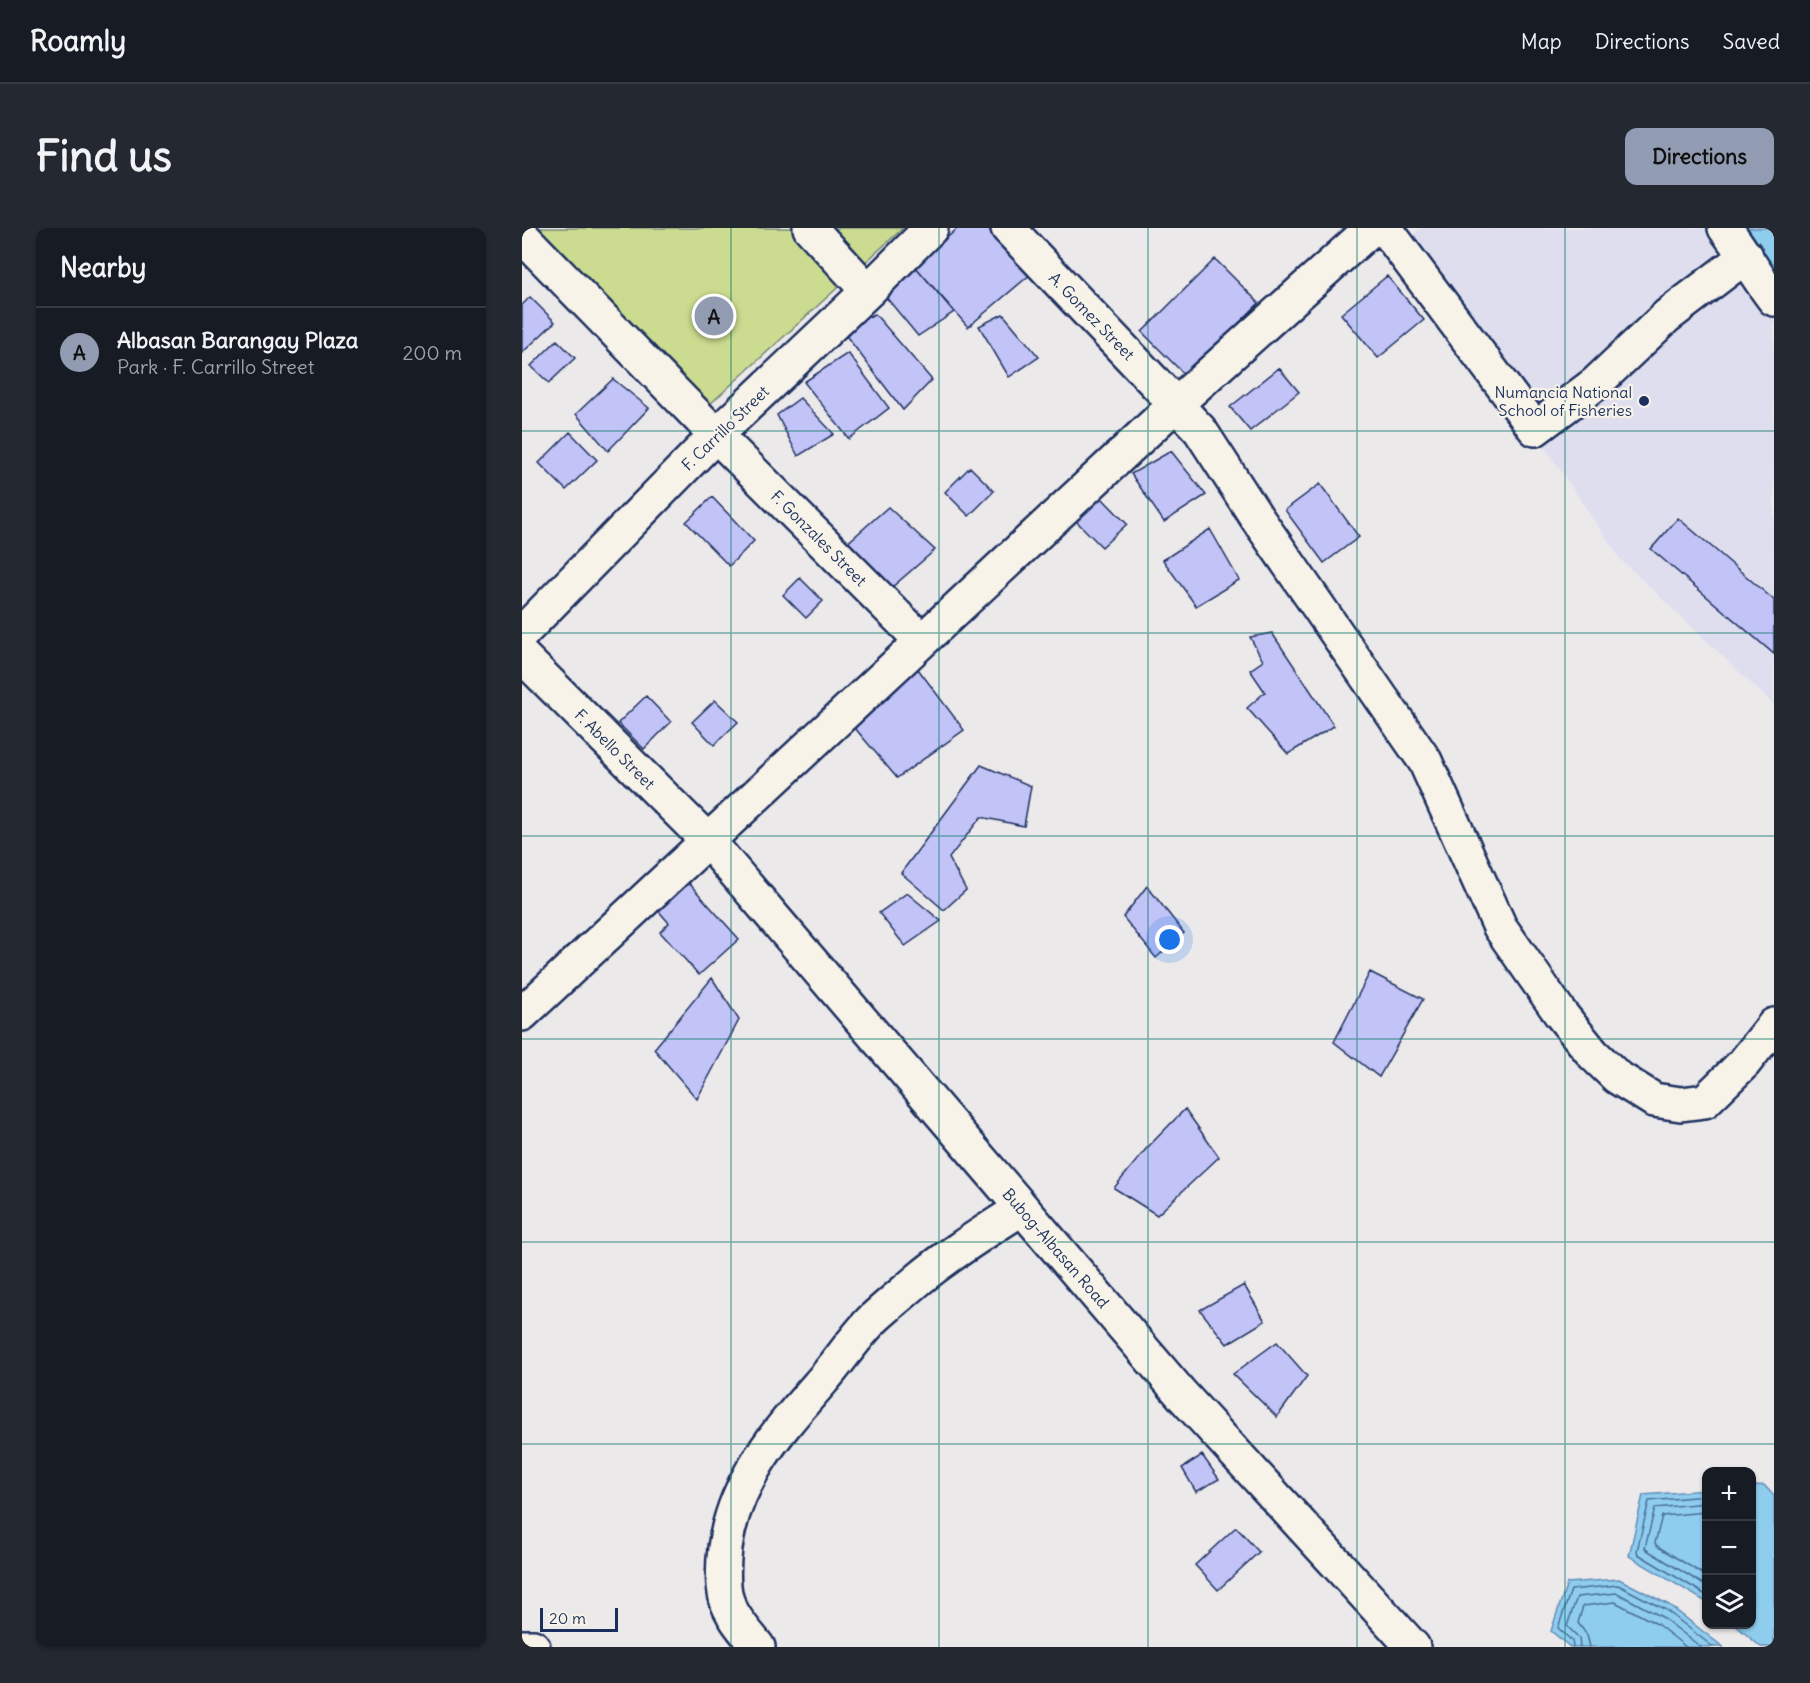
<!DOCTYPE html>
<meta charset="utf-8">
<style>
:root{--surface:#171b24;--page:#242831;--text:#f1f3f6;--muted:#9ea1a6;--line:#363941;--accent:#919bb2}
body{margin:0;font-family:Delius,sans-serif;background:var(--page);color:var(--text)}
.controls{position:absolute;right:18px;bottom:18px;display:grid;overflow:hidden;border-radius:12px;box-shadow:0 2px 4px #0004}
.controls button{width:54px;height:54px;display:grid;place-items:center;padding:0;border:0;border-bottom:2px solid var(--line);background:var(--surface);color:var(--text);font:30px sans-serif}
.scale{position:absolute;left:18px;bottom:15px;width:78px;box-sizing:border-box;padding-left:6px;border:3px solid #1b2f5e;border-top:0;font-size:16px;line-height:21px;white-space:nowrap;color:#1b2f5e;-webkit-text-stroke:4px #f7f3e8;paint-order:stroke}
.you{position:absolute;left:648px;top:712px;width:21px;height:21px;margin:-15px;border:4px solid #fff;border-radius:50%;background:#1a73e8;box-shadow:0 0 0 9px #1a73e833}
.badge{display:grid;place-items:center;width:39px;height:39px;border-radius:50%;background:var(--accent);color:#111;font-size:20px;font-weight:700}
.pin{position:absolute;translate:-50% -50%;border:3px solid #fff;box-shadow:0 2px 6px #0006}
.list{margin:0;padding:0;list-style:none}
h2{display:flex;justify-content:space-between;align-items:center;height:78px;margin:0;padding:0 24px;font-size:26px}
h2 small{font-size:20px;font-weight:400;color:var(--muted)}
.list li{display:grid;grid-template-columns:39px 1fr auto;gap:18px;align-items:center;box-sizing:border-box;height:90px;padding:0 24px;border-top:2px solid var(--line)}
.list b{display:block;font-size:22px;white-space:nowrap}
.list p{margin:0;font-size:20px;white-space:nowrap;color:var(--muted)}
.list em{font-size:20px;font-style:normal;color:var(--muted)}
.icon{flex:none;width:33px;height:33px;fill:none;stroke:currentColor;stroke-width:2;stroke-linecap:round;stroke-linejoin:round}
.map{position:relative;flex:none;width:1252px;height:1419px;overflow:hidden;border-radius:12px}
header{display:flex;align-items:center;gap:36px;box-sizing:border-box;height:84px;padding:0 30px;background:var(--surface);border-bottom:2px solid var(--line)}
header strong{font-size:28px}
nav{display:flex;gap:33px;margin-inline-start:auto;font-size:21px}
.intro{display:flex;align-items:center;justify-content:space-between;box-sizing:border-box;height:144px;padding:0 36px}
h1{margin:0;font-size:42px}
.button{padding:15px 27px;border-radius:12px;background:var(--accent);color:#111;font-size:21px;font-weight:700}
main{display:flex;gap:36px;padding:0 36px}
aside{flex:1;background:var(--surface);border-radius:12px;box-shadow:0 2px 4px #0004}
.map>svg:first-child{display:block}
.built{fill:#dfdeee}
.green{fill:#cbdc90;stroke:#738677;stroke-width:1.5}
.water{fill:#8fcdef;stroke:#618eb5;stroke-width:1.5}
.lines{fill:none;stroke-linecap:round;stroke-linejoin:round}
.shore{stroke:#496e98;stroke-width:1.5}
.building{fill:#c2c3f6;stroke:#1b2f5e;stroke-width:1.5}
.minor-casing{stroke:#1b2f5e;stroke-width:38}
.minor{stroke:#f7f3e8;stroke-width:33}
.grid{fill:none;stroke:#0f766e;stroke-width:1.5;stroke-opacity:0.55}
.poi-dot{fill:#1b2f5e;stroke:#f7f3e8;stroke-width:2}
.labels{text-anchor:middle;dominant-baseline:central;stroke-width:4.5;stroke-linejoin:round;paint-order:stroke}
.street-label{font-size:16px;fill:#1b2f5e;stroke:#f7f3e8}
.poi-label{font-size:16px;fill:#1b2f5e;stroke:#f7f3e8;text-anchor:end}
</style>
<header>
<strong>Roamly</strong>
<nav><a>Map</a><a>Directions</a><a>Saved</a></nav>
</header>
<div class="intro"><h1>Find us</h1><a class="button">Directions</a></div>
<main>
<aside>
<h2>Nearby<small></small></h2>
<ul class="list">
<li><span class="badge">A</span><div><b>Albasan Barangay Plaza</b><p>Park · F. Carrillo Street</p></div><em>200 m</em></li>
</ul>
</aside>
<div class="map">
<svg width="1252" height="1419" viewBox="0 0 1252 1419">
<rect width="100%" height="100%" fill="#ece9eb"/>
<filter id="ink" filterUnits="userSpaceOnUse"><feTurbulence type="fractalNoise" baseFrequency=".0167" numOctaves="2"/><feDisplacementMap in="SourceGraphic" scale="12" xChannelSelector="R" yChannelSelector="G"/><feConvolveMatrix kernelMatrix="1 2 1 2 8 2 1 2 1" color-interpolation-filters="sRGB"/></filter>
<g filter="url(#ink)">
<path class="built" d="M899,0H1252V477L1099,332L884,14Z"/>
<path class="green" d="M10,0H381L187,177Z"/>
<path class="water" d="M1222,0H1252V39Z
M1242,1257L1252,1268V1419H1239L1213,1397L1230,1396V1258Z
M1184,1262V1374L1107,1328L1121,1267Z
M1097,1351L1147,1377L1201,1419H1048L1029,1403L1045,1355Z"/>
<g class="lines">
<path class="shore" d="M1184,1268L1127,1273L1115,1323L1116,1326L1184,1367
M1184,1275L1133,1280L1123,1320L1125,1322L1184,1358
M1184,1284L1140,1288L1133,1315L1135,1318L1184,1348
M1051,1419L1050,1413L1036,1400L1049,1362L1096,1357L1144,1382L1191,1419
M1058,1419L1057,1410L1045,1398L1055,1369L1095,1365L1140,1389L1179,1419
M1068,1419L1065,1407L1056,1395L1061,1378L1093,1374L1135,1396L1164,1419"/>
</g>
<path class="building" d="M436,0H466L509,46L446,99L393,38Z
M693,31L737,75L664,148L620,104Z
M393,38L432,84L396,108L358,62Z
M865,48L902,92L856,130L819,86Z
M8,69L33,94L0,125V77Z
M353,86L410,152L381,182L319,101Z
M481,86L517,129L487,149L457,98Z
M35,112L53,130L27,155L9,138Z
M326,125L367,180L327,211L282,154Z
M757,140L777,164L728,203L708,179Z
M91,151L127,180L86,223L54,186Z
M278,170L312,206L276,228L255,187Z
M48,204L75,232L44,262L17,235Z
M649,223L684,267L642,294L609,246Z
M448,239L472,263L447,288L423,264Z
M798,256L837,309L802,335L763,282Z
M577,267L605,296L580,319L547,286Z
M190,269L232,313L207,338L164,294Z
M366,279L413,322L369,360L322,318Z
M1156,290L1252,372V426L1129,321Z
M688,301L717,352L674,378L641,332Z
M278,350L301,373L284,390L261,367Z
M750,405L812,498L766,526L725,480L743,464L728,442L741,433L728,409Z
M393,437L442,502L375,550L332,499Z
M124,468L149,494L122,521L96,495Z
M193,472L216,494L192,517L170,494Z
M459,537L509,558L502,598L459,589L427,630L444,662L422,682L379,645Z
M165,653L217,711L177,747L138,704L147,695L134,680Z
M625,658L662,705L634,730L601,689Z
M385,665L419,693L383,718L357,685Z
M848,744L901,771L857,849L812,814Z
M190,750L217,792L175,871L132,821Z
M663,881L697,929L635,987L592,960L624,921Z
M722,1057L743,1093L705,1116L678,1082Z
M755,1114L785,1148L755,1189L711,1146Z
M680,1227L697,1251L674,1264L660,1240Z
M714,1299L737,1324L696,1362L673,1337Z"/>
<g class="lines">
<defs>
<path id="minor" d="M288,0L346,63
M486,0L678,202L735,290L903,533L978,699L1038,785L1071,826L1095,849L1132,872L1159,876L1183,873L1222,835L1252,797
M863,0L1013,201L1073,156L1145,88L1224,28
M1203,0C1221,23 1234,48 1252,71
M0,8L194,207L400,413
M0,405L194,207L346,63L409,0
M0,428L187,614L660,1167L891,1419
M0,786L654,176L850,0
M0,1419H11
M236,1419C224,1404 209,1388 204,1370C200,1353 201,1337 203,1320C212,1252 256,1203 299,1154C317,1134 332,1110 351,1091C365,1078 381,1065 396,1052C428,1025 465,1003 500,980"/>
</defs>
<use href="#minor" class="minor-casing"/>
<use href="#minor" class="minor"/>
</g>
</g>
<path class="grid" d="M209,0V1419M417,0V1419M626,0V1419M835,0V1419M1043,0V1419M0,203H1252M0,405H1252M0,608H1252M0,811H1252M0,1014H1252M0,1216H1252"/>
<circle class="poi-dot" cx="1122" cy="173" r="6"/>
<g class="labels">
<g class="street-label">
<text transform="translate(570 88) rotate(46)">A. Gomez Street</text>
<text transform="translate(203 200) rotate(-44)">F. Carrillo Street</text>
<text transform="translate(297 310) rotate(45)">F. Gonzales Street</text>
<text transform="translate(93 521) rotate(45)">F. Abello Street</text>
<text transform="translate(534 1020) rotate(49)">Bubog-Albasan Road</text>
</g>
<g class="poi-label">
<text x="1110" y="164">Numancia National<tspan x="1110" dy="18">School of Fisheries</tspan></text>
</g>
</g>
</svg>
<div class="controls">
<button>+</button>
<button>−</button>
<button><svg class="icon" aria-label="layers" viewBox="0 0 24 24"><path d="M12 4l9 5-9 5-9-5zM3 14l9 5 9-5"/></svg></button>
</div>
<div class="scale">20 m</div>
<div class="you"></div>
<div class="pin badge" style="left:192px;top:88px">A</div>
</div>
</main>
